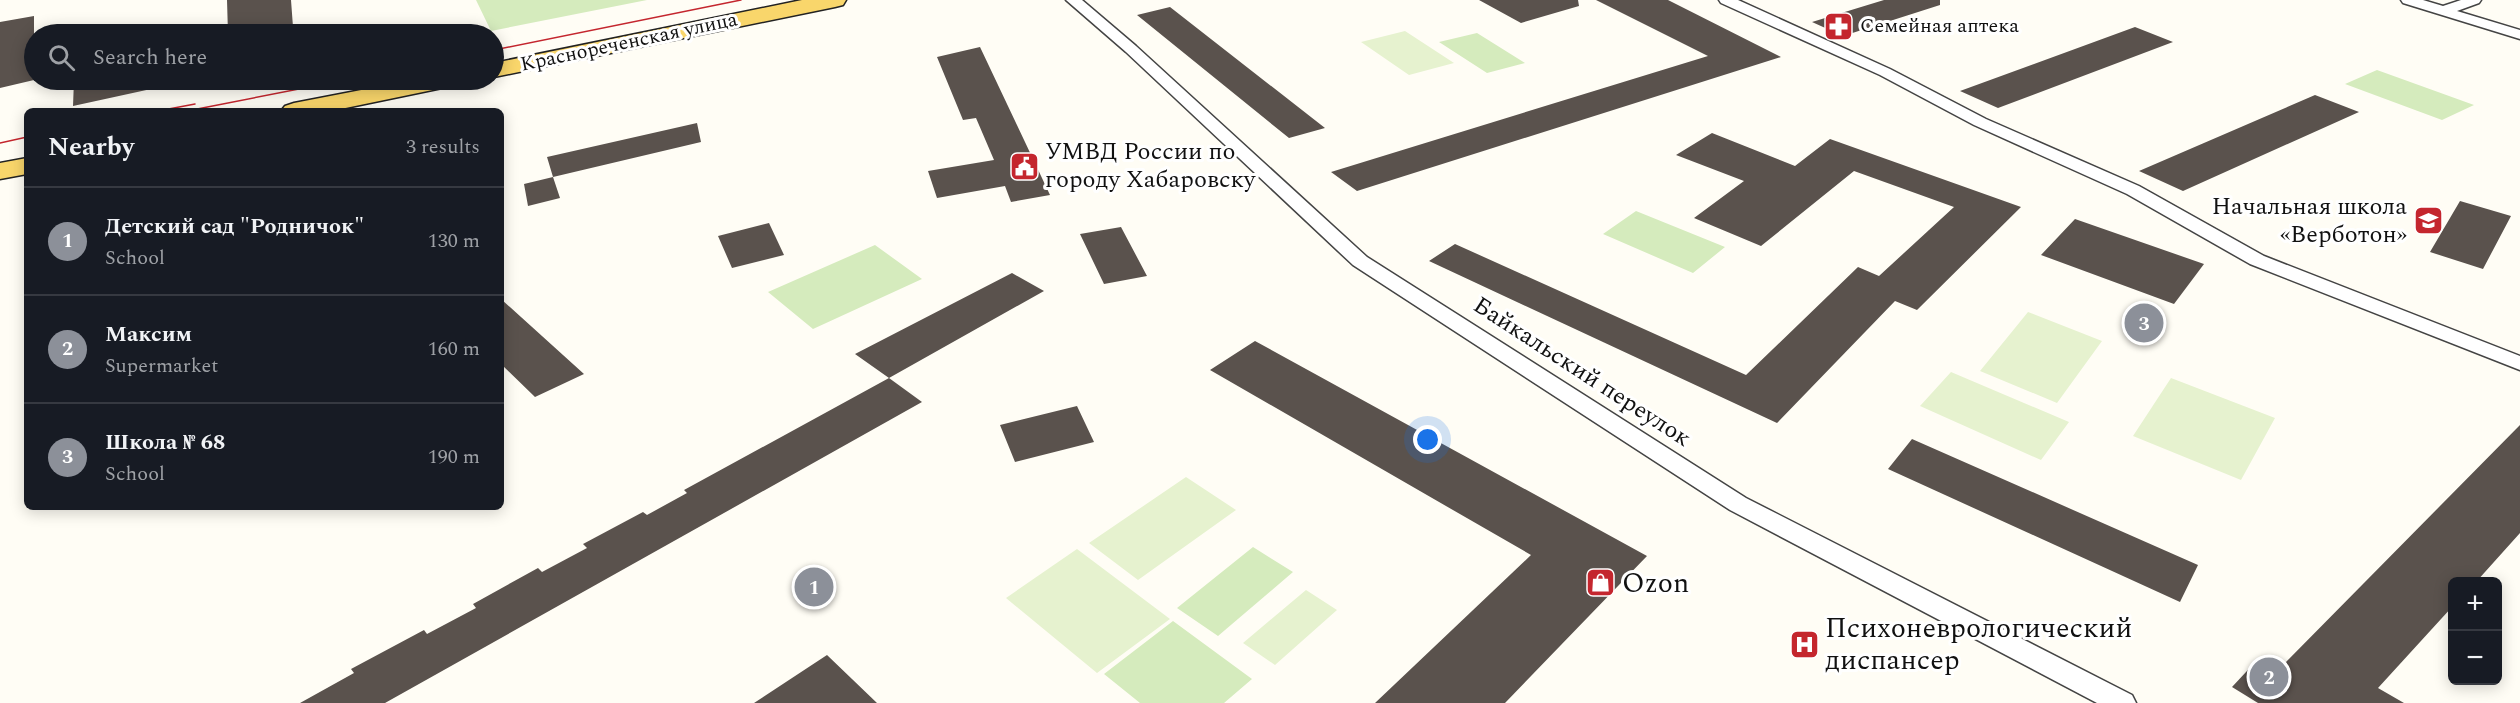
<!DOCTYPE html>
<meta charset="utf-8">
<style>
:root{--surface:#171b24;--page:#242831;--text:#f1f3f6;--muted:#9ea1a6;--line:#363941;--accent:#8c9099}
body{margin:0;font-family:Spectral,serif;background:var(--page);color:var(--text)}
.controls{position:absolute;right:18px;bottom:18px;display:grid;overflow:hidden;border-radius:9px;box-shadow:0 3px 15px #0003}
.controls button{width:54px;height:54px;display:grid;place-items:center;padding:0;border:0;border-bottom:2px solid var(--line);background:var(--surface);color:var(--text);font:30px sans-serif}
.you{position:absolute;left:1428px;top:440px;width:21px;height:21px;margin:-15px;border:4px solid #fff;border-radius:50%;background:#1a73e8;box-shadow:0 0 0 9px #1a73e833}
.badge{display:grid;place-items:center;width:39px;height:39px;border-radius:50%;background:var(--accent);color:#fff;font-size:20px;font-weight:700}
.pin{position:absolute;translate:-50% -50%;border:3px solid #fff;box-shadow:0 2px 6px #0006}
.list{margin:0;padding:0;list-style:none}
h2{display:flex;justify-content:space-between;align-items:center;height:78px;margin:0;padding:0 24px;font-size:26px}
h2 small{font-size:20px;font-weight:400;color:var(--muted)}
.list li{display:grid;grid-template-columns:39px 1fr auto;gap:18px;align-items:center;box-sizing:border-box;height:108px;padding:0 24px;border-top:2px solid var(--line)}
.list b{display:block;font-size:22px;white-space:nowrap}
.list p{margin:0;font-size:20px;white-space:nowrap;color:var(--muted)}
.list em{font-size:20px;font-style:normal;color:var(--muted)}
.icon{flex:none;width:33px;height:33px;fill:none;stroke:currentColor;stroke-width:2;stroke-linecap:round;stroke-linejoin:round}
.map{position:relative;flex:none;width:2520px;height:703px;overflow:hidden}
.search{position:absolute;background:var(--surface);box-shadow:0 3px 15px #0003;left:24px;top:24px;width:480px;height:66px;display:flex;align-items:center;gap:15px;box-sizing:border-box;padding:0 21px;border-radius:33px;color:var(--muted);font-size:22px}
.panel{position:absolute;background:var(--surface);box-shadow:0 3px 15px #0003;left:24px;top:108px;width:480px;height:402px;border-radius:9px}
.map>svg:first-child{display:block}
.green{fill:#d5ebbd}
.pitch{fill:#e6f2cf}
.building{fill:#5a524d}
.lines{fill:none;stroke-linecap:round;stroke-linejoin:round}
.street-casing{stroke:#444;stroke-width:3}
.primary-casing{stroke:#222;stroke-width:3}
.street{fill:#fff;fill-rule:evenodd}
.primary{fill:#f9d66b;fill-rule:evenodd}
.tram{stroke:#c4262e;stroke-width:1.5}
.labels{text-anchor:middle;dominant-baseline:central;stroke-width:6;stroke-linejoin:round;paint-order:stroke}
.far-poi-label{font-size:20px;fill:#111;stroke:#fff;text-anchor:start}
.far-street-label{font-size:20px;fill:#111;stroke:#fff}
.poi-label{font-size:24px;fill:#111;stroke:#fff;text-anchor:start}
.street-label{font-size:24px;fill:#111;stroke:#fff}
.near-poi-label{font-size:28px;fill:#111;stroke:#fff;text-anchor:start}
</style>
<div class="map">
<svg width="2520" height="703" viewBox="0 0 2520 703">
<rect width="100%" height="100%" fill="#fffdf5"/>
<path class="green" d="M476,0H647L491,31Z
M1477,33L1525,63L1487,73L1439,42Z
M2377,70L2474,105L2442,120L2345,84Z
M1636,211L1725,247L1693,273L1603,234Z
M875,245L922,279L813,329L768,292Z
M1253,547L1293,572L1218,636L1177,608Z
M1173,621L1252,679L1224,703H1140L1104,674Z"/>
<path class="pitch" d="M1405,31L1454,63L1409,75L1361,42Z
M2028,312L2102,341L2057,403L1980,371Z
M1951,372L2069,422L2041,460L1920,406Z
M2171,378L2275,418L2241,480L2133,436Z
M1186,477L1236,510L1138,580L1089,543Z
M1077,549L1170,619L1097,673L1006,598Z
M1306,590L1337,610L1275,665L1243,643Z"/>
<path class="building" d="M227,0H291L293,27L255,34H228Z
M1479,0H1578L1579,6L1521,23Z
M1596,0H1668L1781,57L1357,191L1331,172L1708,56Z
M1884,0H1940V5L1843,36L1812,22Z
M1170,7L1325,128L1289,138L1137,15Z
M34,16V80L0,88V22Z
M2135,27L2173,42L1998,108L1960,91Z
M980,47L1050,195L1011,202L1005,186L937,198L928,171L994,160L976,118L963,120L937,57Z
M74,80H150L151,89L73,106Z
M2315,95L2359,112L2183,191L2139,171Z
M697,123L701,142L553,177L547,157Z
M1712,133L1795,166L1830,139L2021,207L1917,310L1895,301L1777,423L1429,261L1455,244L1746,375L1858,267L1879,276L1954,207L1854,171L1761,246L1694,218L1744,181L1676,155Z
M553,177L560,198L528,206L524,184Z
M2460,201L2511,216L2483,269L2430,252Z
M2075,219L2204,264L2174,304L2041,255Z
M769,223L784,255L732,268L718,236Z
M1121,227L1147,276L1104,284L1080,234Z
M1012,273L1044,291L889,378L855,354Z
M501,299L584,374L535,397L501,364Z
M1255,341L1647,556L1505,703H1375L1531,555L1210,370Z
M889,378L922,402L385,703H300L354,673L351,669L424,630L427,634L476,608L473,604L538,568L542,572L587,548L583,544L643,512L647,515L687,493L684,490Z
M1077,406L1094,442L1015,462L1000,425Z
M2520,425V533L2476,582H2452V607L2378,688L2404,703H2258L2232,687L2260,657L2280,668Z
M1912,439L2198,565L2180,602L1888,469Z
M827,655L877,703H754Z"/>
<g class="lines">
<defs>
<path id="street" d="M1066,0H1082L1136,46L1367,257L1746,498L2132,695L2136,703H2097L1730,510L1353,265L1126,52Z
M1719,0H1738L1890,69L1986,119L2139,186L2264,256L2520,356V370L2250,264L2127,194L1974,125L1880,75L1721,3Z
M2401,0H2423L2443,6L2461,0H2481L2479,3L2457,11L2520,30V39L2403,3Z"/>
<path id="primary" d="M802,0H846L843,5L835,7L494,77V63Z
M413,80H459L456,85L447,87L331,111H281L285,106L294,103Z
M27,158V174L0,179V163Z"/>
</defs>
<use href="#street" class="street-casing"/>
<use href="#primary" class="primary-casing"/>
<use href="#street" class="street"/>
<use href="#primary" class="primary"/>
<path class="tram" d="M494,50L741,0
M158,111L195,104
M187,111L345,80
M0,143L27,137"/>
</g>
<defs>
<symbol id="pharmacy-square" viewBox="-11 -11 22 22"><rect x="-9" y="-9" width="18" height="18" rx="4" fill="#c4262e" stroke="#fff"/><path d="M-2-6h4v4h4v4h-4v4h-4v-4h-4v-4h4Z" fill="#fff"/></symbol>
<symbol id="civic-square" viewBox="-11 -11 22 22"><rect x="-9" y="-9" width="18" height="18" rx="4" fill="#c4262e" stroke="#fff"/><path d="M-.6-6.5H3V-4.5H.6V-3L4-1V1h2V6H-6V1h2V-1L-.6-3ZM-1.2 2.5V6h2.4V2.5Z" fill="#fff"/></symbol>
<symbol id="school-square" viewBox="-11 -11 22 22"><rect x="-9" y="-9" width="18" height="18" rx="4" fill="#c4262e" stroke="#fff"/><path d="M0-5L7-2L0 1L-7-2ZM-4 1L0 2.5L4 1V4Q0 6-4 4Z" fill="#fff"/></symbol>
<symbol id="shop-square" viewBox="-11 -11 22 22"><rect x="-9" y="-9" width="18" height="18" rx="4" fill="#c4262e" stroke="#fff"/><path d="M-5-2.5h2.3a2.7 3.5 0 0 1 5.4 0H5L5.5 6h-11ZM-1.5-2.5h3a1.5 2.3 0 0 0-3 0Z" fill="#fff"/></symbol>
<symbol id="hospital-square" viewBox="-11 -11 22 22"><rect x="-9" y="-9" width="18" height="18" rx="4" fill="#c4262e" stroke="#fff"/><path d="M-5-5h3v3.5h4V-5h3V5h-3V1.5h-4V5h-3Z" fill="#fff"/></symbol>
</defs>
<g fill-rule="evenodd">
<use href="#pharmacy-square" x="1822" y="10" width="33" height="33"/>
<use href="#civic-square" x="1008" y="150" width="33" height="33"/>
<use href="#school-square" x="2412" y="204" width="33" height="33"/>
<use href="#shop-square" x="1584" y="566" width="33" height="33"/>
<use href="#hospital-square" x="1788" y="628" width="33" height="33"/>
</g>
<g class="labels">
<g class="far-poi-label">
<text x="1860" y="26">Семейная аптека</text>
</g>
<g class="far-street-label">
<text transform="translate(629 42) rotate(-12)">Краснореченская улица</text>
</g>
<g class="poi-label">
<text x="1045" y="152">УМВД России по<tspan x="1045" dy="28">городу Хабаровску</tspan></text>
<text x="2407" y="207" text-anchor="end">Начальная школа<tspan x="2407" dy="28">«Верботон»</tspan></text>
</g>
<g class="street-label">
<text transform="translate(1582 372) rotate(33)">Байкальский переулок</text>
</g>
<g class="near-poi-label">
<text x="1622" y="583">Ozon</text>
<text x="1825" y="628">Психоневрологический<tspan x="1825" dy="32">диспансер</tspan></text>
</g>
</g>
</svg>
<div class="controls">
<button>+</button>
<button>−</button>
</div>
<div class="you"></div>
<div class="pin badge" style="left:814px;top:587px">1</div>
<div class="pin badge" style="left:2269px;top:677px">2</div>
<div class="pin badge" style="left:2144px;top:323px">3</div>
<div class="search"><svg class="icon" aria-label="search" viewBox="0 0 24 24"><circle cx="10" cy="10" r="6"/><path d="M15 15l6 6"/></svg>Search here</div>
<section class="panel">
<h2>Nearby<small>3 results</small></h2>
<ul class="list">
<li><span class="badge">1</span><div><b>Детский сад &quot;Родничок&quot;</b><p>School</p></div><em>130 m</em></li>
<li><span class="badge">2</span><div><b>Максим</b><p>Supermarket</p></div><em>160 m</em></li>
<li><span class="badge">3</span><div><b>Школа № 68</b><p>School</p></div><em>190 m</em></li>
</ul>
</section>
</div>
